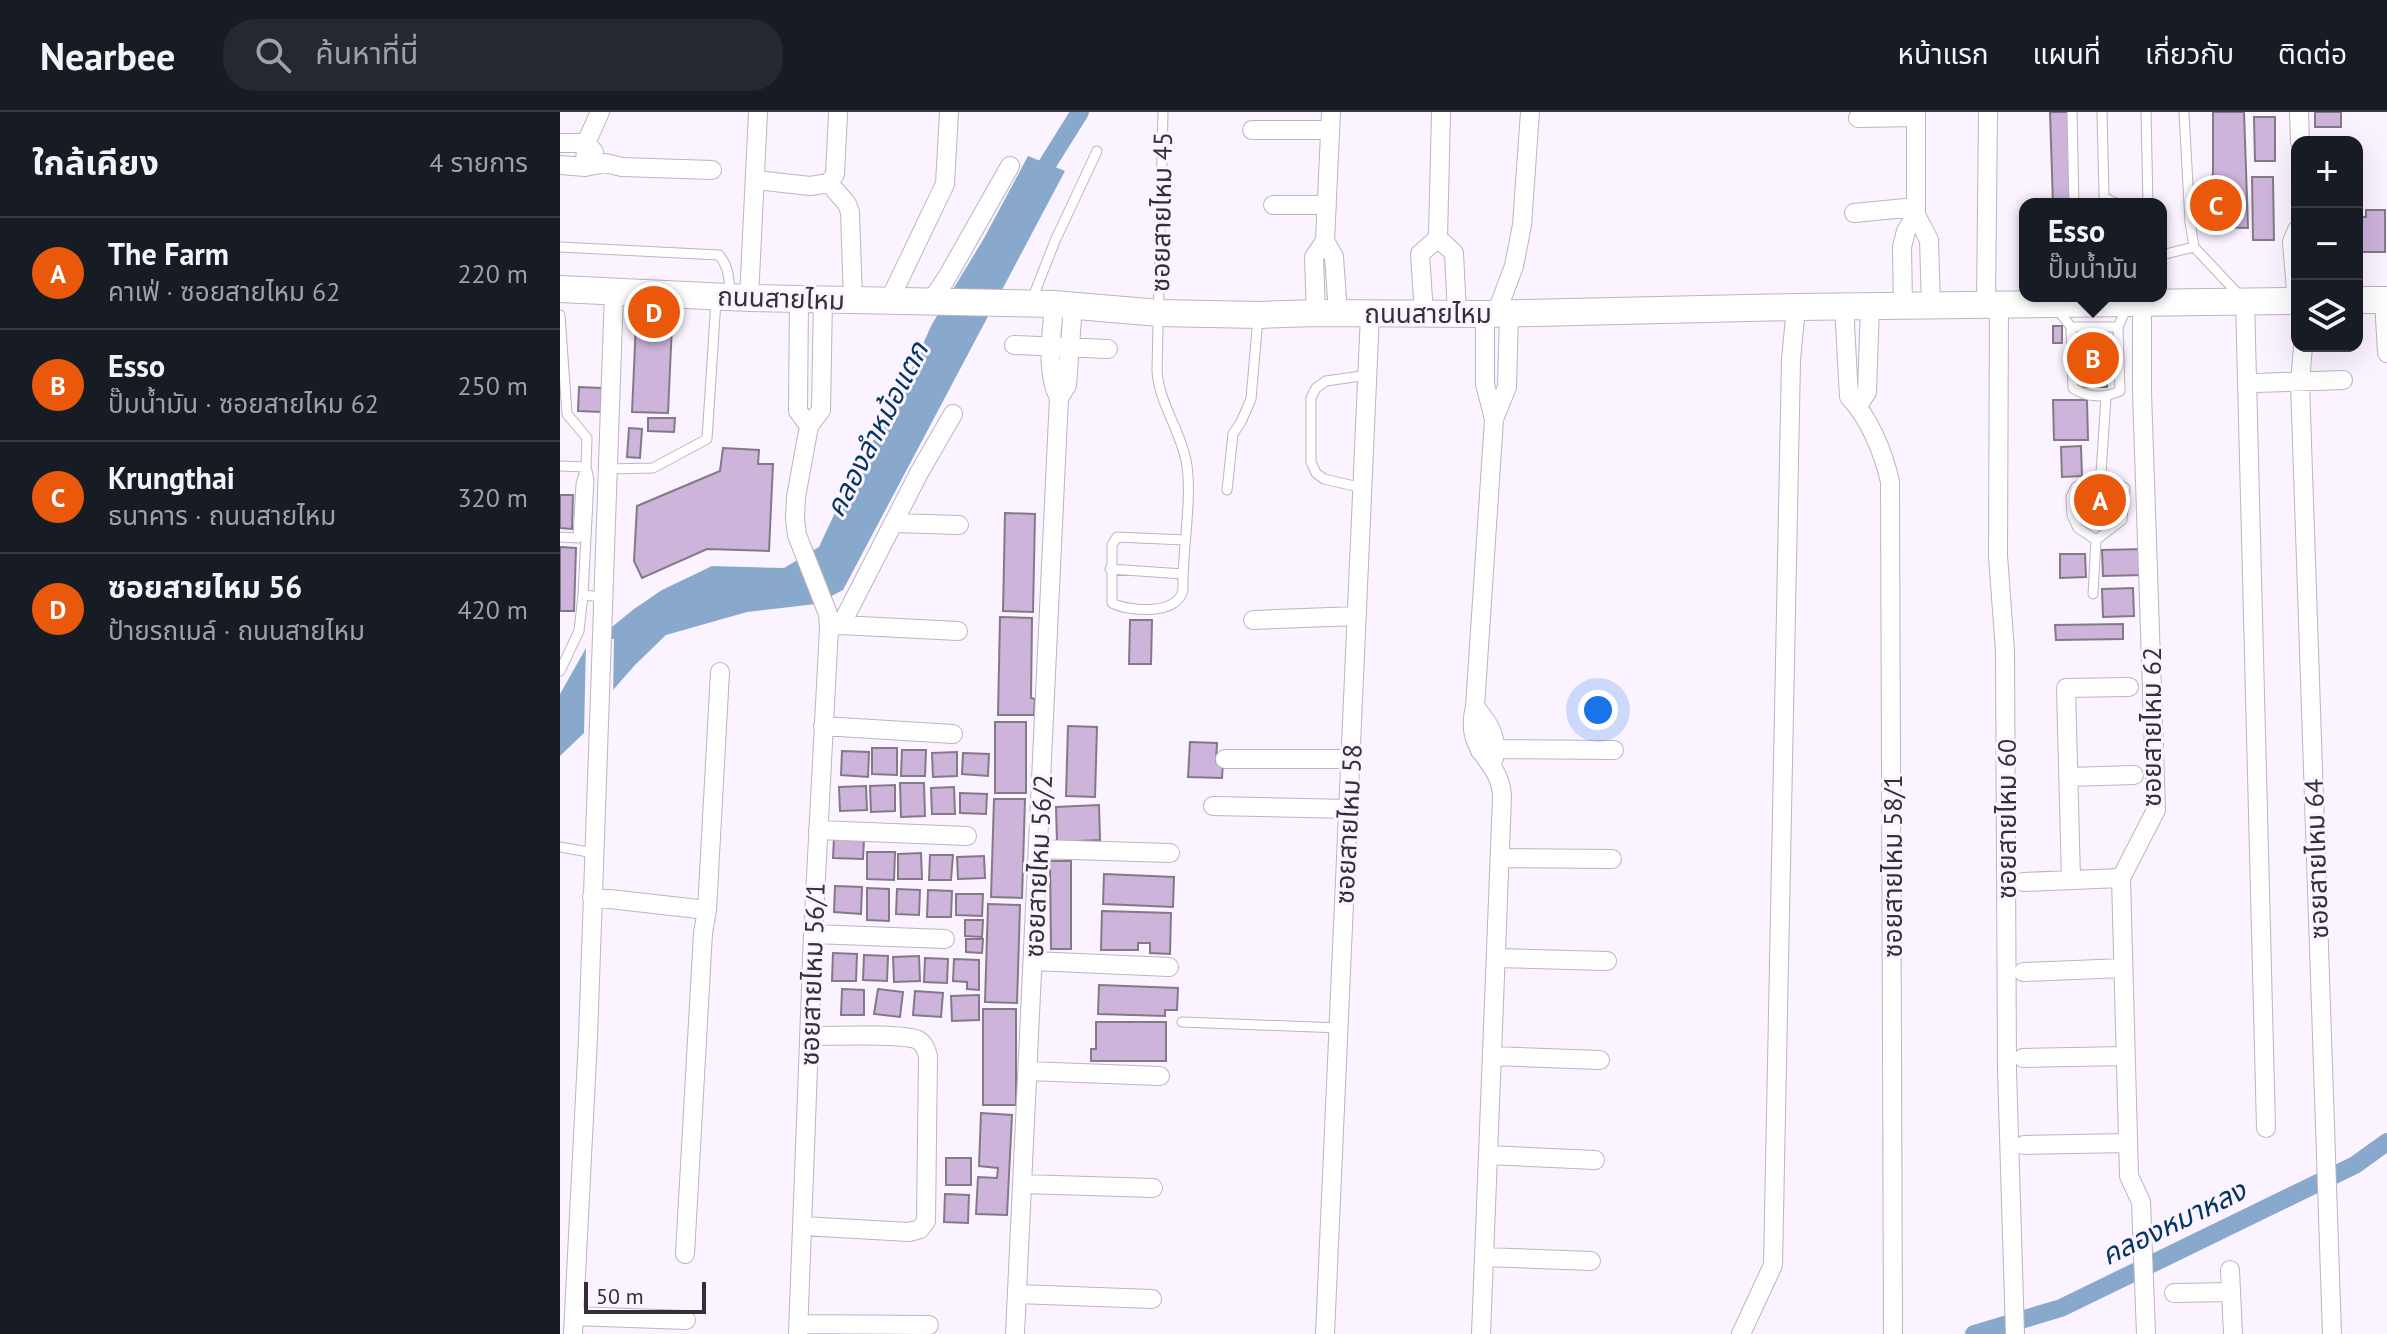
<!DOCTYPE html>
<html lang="th">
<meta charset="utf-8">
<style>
:root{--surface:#171b24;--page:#242831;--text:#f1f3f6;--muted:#9ea1a6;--line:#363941;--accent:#ea580c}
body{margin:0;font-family:"PT Sans","Noto Sans Thai",sans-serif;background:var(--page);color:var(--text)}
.controls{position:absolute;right:24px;top:24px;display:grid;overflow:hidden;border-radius:16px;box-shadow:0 8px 32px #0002}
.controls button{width:72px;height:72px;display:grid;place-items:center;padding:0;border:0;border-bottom:2px solid var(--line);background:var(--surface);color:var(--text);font:40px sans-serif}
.scale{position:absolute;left:24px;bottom:20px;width:122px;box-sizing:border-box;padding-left:8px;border:4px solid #332f35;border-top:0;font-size:22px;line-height:28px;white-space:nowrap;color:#332f35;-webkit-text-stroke:6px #fbf3ff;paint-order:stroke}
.you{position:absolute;left:1038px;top:598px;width:28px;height:28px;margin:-20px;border:6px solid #fff;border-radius:50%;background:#1a73e8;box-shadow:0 0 0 12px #1a73e833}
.badge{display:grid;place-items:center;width:52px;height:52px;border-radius:50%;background:var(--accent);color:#fff;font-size:26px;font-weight:700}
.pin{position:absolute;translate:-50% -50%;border:4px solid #fff;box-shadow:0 2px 8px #0006}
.popup{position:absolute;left:1459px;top:86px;width:148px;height:104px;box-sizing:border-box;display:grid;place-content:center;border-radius:16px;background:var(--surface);filter:drop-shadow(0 2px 6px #0005);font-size:26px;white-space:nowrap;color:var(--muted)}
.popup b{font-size:30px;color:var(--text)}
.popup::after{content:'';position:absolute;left:50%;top:100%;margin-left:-16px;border:16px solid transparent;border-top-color:var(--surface)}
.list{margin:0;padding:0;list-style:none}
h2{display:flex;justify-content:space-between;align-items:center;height:104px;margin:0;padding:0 32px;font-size:34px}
h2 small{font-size:26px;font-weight:400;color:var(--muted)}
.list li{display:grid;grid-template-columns:52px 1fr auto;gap:24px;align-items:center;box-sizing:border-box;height:112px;padding:0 32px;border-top:2px solid var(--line)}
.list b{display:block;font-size:30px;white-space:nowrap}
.list p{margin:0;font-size:26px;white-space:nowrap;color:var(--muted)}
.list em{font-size:26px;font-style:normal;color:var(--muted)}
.icon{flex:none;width:44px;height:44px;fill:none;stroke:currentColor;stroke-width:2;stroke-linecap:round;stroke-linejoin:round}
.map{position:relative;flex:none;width:1827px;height:1222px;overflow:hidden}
header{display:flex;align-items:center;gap:48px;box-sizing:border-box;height:112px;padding:0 40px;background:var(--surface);border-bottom:2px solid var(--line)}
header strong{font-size:38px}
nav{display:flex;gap:44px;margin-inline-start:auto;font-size:28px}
.search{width:560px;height:72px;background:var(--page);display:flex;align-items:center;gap:20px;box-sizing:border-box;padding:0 28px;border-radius:32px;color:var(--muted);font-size:30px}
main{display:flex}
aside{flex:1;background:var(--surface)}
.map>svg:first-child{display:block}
.water{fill:#89a9cc}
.pier{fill:#fbf3ff}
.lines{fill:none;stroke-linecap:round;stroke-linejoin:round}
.canal{stroke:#89a9cc;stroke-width:18}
.building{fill:#ceb3db;stroke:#827a86;stroke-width:2}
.service-casing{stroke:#bdb4c1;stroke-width:11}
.minor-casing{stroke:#bdb4c1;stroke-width:20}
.secondary-casing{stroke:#bdb4c1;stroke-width:28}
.service{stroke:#fff;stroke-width:9}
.minor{stroke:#fff;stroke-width:18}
.secondary{stroke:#fff;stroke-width:26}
.labels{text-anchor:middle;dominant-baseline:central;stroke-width:6;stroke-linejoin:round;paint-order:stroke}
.street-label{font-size:26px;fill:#332f35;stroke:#fbf3ff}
.water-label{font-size:28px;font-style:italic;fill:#043662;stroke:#fbf3ff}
</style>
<header>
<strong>Nearbee</strong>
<div class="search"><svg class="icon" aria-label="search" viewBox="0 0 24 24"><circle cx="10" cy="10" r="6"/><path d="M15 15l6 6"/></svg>ค้นหาที่นี่</div>
<nav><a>หน้าแรก</a><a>แผนที่</a><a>เกี่ยวกับ</a><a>ติดต่อ</a></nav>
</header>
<main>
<aside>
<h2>ใกล้เคียง<small>4 รายการ</small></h2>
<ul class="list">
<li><span class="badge">A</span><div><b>The Farm</b><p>คาเฟ่ · ซอยสายไหม 62</p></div><em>220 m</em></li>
<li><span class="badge">B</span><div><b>Esso</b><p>ปั๊มน้ำมัน · ซอยสายไหม 62</p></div><em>250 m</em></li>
<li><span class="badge">C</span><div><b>Krungthai</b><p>ธนาคาร · ถนนสายไหม</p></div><em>320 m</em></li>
<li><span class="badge">D</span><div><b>ซอยสายไหม 56</b><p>ป้ายรถเมล์ · ถนนสายไหม</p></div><em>420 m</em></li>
</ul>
</aside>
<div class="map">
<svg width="1827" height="1222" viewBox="0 0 1827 1222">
<rect width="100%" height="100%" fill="#fbf3ff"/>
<path class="water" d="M468,44L505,59L283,478L256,492L187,500L106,523L75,553L53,578L24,621L0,644V582L26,536L74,497L102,478L152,454L224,456L259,435L285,379L344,274L372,212L423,128Z"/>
<path class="pier" d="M31,527H54L53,586L29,621H24L26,531Z"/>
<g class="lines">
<path class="canal" d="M475,72L520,0
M1414,1222L1501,1196L1795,1053L1827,1030"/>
</g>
<path class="building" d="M1490,0H1508L1512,92H1493Z
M1653,0H1684L1688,116L1646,115L1641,107L1640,84L1653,62Z
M1755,0H1781V15H1755Z
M1694,5H1715V49H1695Z
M1692,65H1713L1714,128H1693Z
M1806,98H1825V140H1797V105H1806Z
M76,211L112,213L108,301L72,300Z
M1493,214H1502V231H1493Z
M1520,219H1545L1547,275H1522Z
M19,275L42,276L41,300L18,299Z
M1493,288H1527L1528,328H1494Z
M88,306H115L114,320L88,319Z
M69,316L82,317L80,346L67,345Z
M1521,334L1522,364L1502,365L1501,335Z
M163,336L199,338L198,352H213L209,439L147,437L82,466L74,449L77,394L160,359Z
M1522,379H1556V398H1523Z
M0,383H13L12,417L0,416Z
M445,401L475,402L473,500L443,499Z
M0,435L16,436L14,499H0Z
M1584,437V463L1543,464L1542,438Z
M1500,442H1525L1526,465L1500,466Z
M1573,476L1574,504L1543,505L1542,477Z
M440,505L472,506L471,586L475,587L474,603H438Z
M570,508H592L591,552H569Z
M1563,512V527L1496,528L1495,513Z
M435,610H466V681H435Z
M508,614L537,615L535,685L506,684Z
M630,630L657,631L656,650H663L662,666L628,665Z
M312,636H337V663L312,662Z
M342,638H366L365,664H341Z
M282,639L309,640L308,665L281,663Z
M397,640V664L373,665L372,641Z
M403,641L429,642L428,664L402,662Z
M340,671H364L365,704L341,705Z
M335,673V699L311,700L310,674Z
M306,674L307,698L280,699L279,675Z
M394,675L395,702H372L371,676Z
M400,681L427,682L426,702L400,701Z
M434,687H465L462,786L431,785Z
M539,693L540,728L497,730L496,695Z
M274,726L304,727L303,747L273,746Z
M307,740H335L334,768L307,767Z
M361,741L362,767H338V742Z
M370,743H393L391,768H369Z
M424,744L425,766L398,767L397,745Z
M490,749H511V837H491Z
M544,762L614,765L613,795L543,792Z
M275,774L302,775L301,802L274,800Z
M307,776L329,777V809L307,808Z
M337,777L360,778L359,803L336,802Z
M368,778L392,779L391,805H367Z
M396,782H423L422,804L396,803Z
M428,792L460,793L457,891L425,890Z
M542,799L611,801L610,842L590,841V831H578V838H541Z
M405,808H423L422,825L405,824Z
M406,827H423L422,841L406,840Z
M273,841L297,842L296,869H272Z
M304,843L328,844L327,869L303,868Z
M359,844L360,869L334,870L333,845Z
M365,846L388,847L387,871L364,870Z
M394,847L419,848V878L407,877V870L393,869Z
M539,873L618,876L617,898H605V904L538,902Z
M282,877L304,878V903H281Z
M318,877L343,880L340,905L314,902Z
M355,879L383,881L381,905L353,903Z
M419,883V908L392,909L391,884Z
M423,897H456V993H423Z
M536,910H606V949H531V937H536Z
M421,1001L452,1003L447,1103L416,1102L418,1065L437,1066L438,1056L419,1054Z
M386,1046H411V1073H386Z
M385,1082L409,1083L408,1111L384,1110Z"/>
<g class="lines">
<defs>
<path id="service" d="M603,0L597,259C599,292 622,320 627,354C632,390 622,440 623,478C618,503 570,500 552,491V433L557,425L624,428
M1512,0L1514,92
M1542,0L1544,84C1555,96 1573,91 1588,91
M1586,0L1588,92
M1624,0L1630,110L1634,135L1682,186
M0,135L159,143C169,155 169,167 170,181
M1601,143L1634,135
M471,190L495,129L537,39
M1497,197L1511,215L1513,276C1527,286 1545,286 1560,279L1558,215L1567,195
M0,203L7,302L27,326L26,355L21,372L18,426L0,425
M1511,215H1558
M1546,233L1559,232
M1546,256H1559
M0,354L26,355
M47,357L93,356L147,327L156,188
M27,359L29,368L23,483L42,485
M1541,361L1565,376L1562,408L1536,428L1518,416L1512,403L1511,385L1516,375Z
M1541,361L1546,285
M803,376L764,367L756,361L751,350V286L756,276L766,269L808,263
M667,378L673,322L681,310L691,287L698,206
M550,457L623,462
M1533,482L1536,428
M0,559L19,519L23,483
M0,735L34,741
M622,910L779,916"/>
<path id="minor" d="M1739,0L1740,30
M1298,6L1356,5
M692,18H770
M0,31H26L34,40
M0,53L25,55L45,51L62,55L152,58
M25,55L26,31L40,0
M196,68L250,74L269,71L275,62L278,2
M269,71L287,92L290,100L293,188
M713,93H767
M1294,101L1356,95
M1356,103L1369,128L1371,194
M1737,118L1732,130L1737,191
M878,126L894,141L897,202
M765,129L774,145L778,201
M1827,184L1824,188L1827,241
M189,186L198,0
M239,186L238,299L249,314
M329,189L385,72L389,0
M1685,189L1706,1016
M370,190L386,167L450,54
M1582,191V280L1596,698L1561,766L1569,1064L1581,1090L1586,1222
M494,192C492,222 485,259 499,286
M1426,192L1428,0
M1439,193L1438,444L1445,539L1447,958L1455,1222
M1284,194L1289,285C1309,305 1324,342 1330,370L1333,1222
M1343,194L1342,135L1346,119L1356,103V0
M756,201L754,145L765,129L771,0
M864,202L860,142L878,126L881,0
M925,202V272L934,307
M936,202L954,154L962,113L970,0
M454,233L548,237
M1743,234L1740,271L1772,1222
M1695,271L1783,268
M1298,294L1307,280L1310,194
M334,411L399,413
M693,508L797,504
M281,513L359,361L393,302
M272,515L281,513L398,519
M915,595C929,611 938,625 934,646
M263,614L393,622
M920,639L936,637L1054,638
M665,647H791
M1508,665L1574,663
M653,694L788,697
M258,718L407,724
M479,737L610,741
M940,746L1052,747
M1511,768L1506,576L1569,575
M1463,770L1561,766
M32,785L147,798L143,821L125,1142
M147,798L160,560
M253,822L385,827
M937,846L1047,849
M473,849L609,855
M1463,860L1563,856
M933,944L1040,948
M1463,946L1566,944
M468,959L600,964
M1464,1033L1568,1031
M928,1043L1035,1048
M463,1072L593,1076
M243,1114L349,1120L360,1117L366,1109L368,944C366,938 365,932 358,928C344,921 270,924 249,924
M924,1145L1031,1149
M1670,1158L1673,1222
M1614,1181L1671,1180
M457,1182L592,1187
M14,1204L126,1208
M239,1212L369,1213
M13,1222L28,926L54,180
M238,1222L253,822L269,516L268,502L237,423L235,407L236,385L249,314L261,298L263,186
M455,1222L497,327L499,286L507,273L513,193
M765,1222L810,202
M921,1222L942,685C941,646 903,642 915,595L934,307L947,275L949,201
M1181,1222L1213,1153L1231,248L1236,195"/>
<path id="secondary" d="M0,177L189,186L494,192L599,201L699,203L756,201L925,202L1236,195L1737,189
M1797,188H1827"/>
</defs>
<use href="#service" class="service-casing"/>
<use href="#minor" class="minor-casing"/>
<use href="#secondary" class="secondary-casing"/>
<use href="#service" class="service"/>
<use href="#minor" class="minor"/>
<use href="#secondary" class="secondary"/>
</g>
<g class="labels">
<g class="street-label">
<text transform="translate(601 100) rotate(-89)">ซอยสายไหม 45</text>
<text transform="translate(221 186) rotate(2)">ถนนสายไหม</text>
<text x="868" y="201">ถนนสายไหม</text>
<text transform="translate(1591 615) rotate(-90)">ซอยสายไหม 62</text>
<text transform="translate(1446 707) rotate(-90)">ซอยสายไหม 60</text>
<text transform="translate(788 712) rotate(-87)">ซอยสายไหม 58</text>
<text transform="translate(1756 747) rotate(-92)">ซอยสายไหม 64</text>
<text transform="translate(478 754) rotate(-87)">ซอยสายไหม 56/2</text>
<text transform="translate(1332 754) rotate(-90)">ซอยสายไหม 58/1</text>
<text transform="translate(252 862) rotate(-88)">ซอยสายไหม 56/1</text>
</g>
<g class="water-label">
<text transform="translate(316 317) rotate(-63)">คลองลำหม้อแตก</text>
<text transform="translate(1613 1110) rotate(-26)">คลองหมาหลง</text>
</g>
</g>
</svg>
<div class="controls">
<button>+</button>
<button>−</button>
<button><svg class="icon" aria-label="layers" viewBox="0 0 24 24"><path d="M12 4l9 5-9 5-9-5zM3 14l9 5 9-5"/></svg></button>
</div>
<div class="scale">50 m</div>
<div class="you"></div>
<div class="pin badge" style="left:1540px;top:388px">A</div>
<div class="pin badge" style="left:1533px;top:246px">B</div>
<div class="popup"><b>Esso</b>ปั๊มน้ำมัน</div>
<div class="pin badge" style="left:1656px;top:93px">C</div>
<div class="pin badge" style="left:94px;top:200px">D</div>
</div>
</main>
